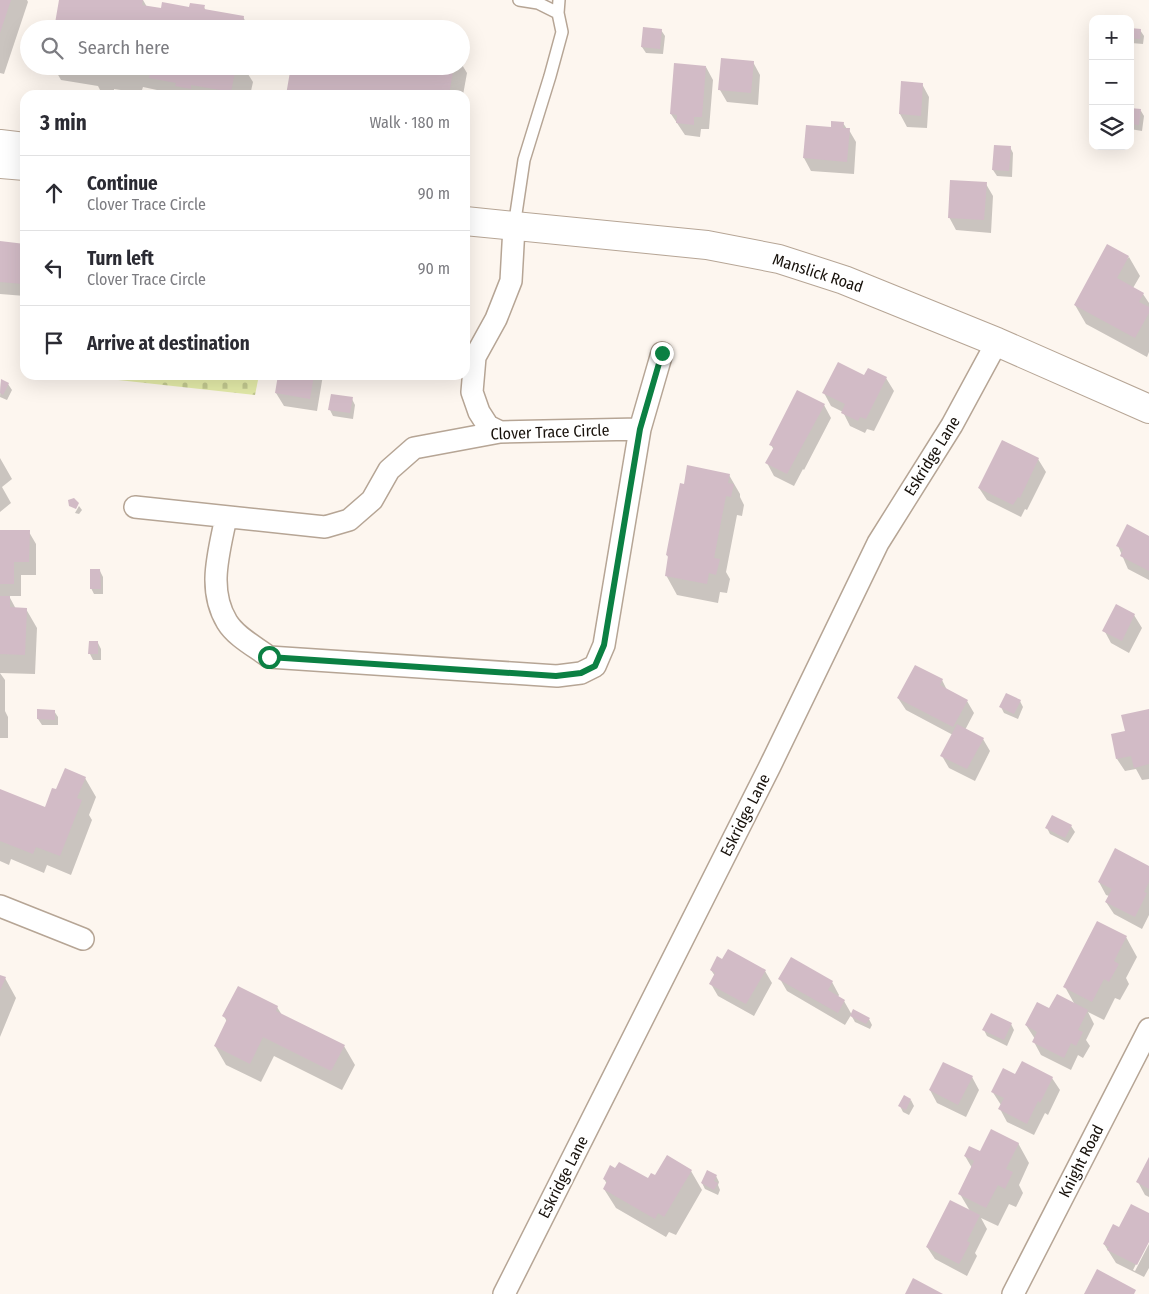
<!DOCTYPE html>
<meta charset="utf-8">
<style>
:root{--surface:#fff;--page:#f2f2f3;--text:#2b2b33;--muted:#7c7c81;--line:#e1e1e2}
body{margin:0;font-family:"Fira Sans Condensed",sans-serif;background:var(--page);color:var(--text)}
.controls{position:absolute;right:15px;top:15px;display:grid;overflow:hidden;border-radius:10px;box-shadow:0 5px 20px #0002}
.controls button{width:45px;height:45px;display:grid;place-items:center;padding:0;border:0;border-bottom:1px solid var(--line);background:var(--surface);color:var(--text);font:25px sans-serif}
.stop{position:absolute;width:15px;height:15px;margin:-11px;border:4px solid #0b8043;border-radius:50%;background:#fff}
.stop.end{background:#0b8043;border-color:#fff;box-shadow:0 1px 5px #0008}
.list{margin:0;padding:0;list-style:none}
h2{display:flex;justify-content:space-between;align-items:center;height:65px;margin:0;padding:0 20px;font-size:21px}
h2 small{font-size:16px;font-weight:400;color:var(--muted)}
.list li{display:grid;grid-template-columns:32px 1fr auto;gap:15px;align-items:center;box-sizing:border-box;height:75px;padding:0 20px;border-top:1px solid var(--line)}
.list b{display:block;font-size:19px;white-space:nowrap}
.list p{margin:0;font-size:16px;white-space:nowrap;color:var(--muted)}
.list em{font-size:16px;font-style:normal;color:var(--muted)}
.icon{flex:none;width:28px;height:28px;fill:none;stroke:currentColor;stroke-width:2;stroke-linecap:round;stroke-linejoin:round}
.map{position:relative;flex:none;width:1149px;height:1294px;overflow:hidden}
.search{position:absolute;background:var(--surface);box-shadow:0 5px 20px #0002;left:20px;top:20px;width:450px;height:55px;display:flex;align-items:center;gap:12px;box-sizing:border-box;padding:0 18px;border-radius:28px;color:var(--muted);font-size:19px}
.panel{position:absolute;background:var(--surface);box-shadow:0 5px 20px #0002;left:20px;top:90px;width:450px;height:290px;border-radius:15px}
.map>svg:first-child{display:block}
.cemetery{fill:url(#cemetery-stones)}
.shadow{fill:#0003}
.building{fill:#d2bbc6}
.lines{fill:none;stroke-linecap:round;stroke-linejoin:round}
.service-casing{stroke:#b6a595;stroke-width:14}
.minor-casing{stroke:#b6a595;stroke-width:24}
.secondary-casing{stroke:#b6a595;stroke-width:30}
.service{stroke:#fff;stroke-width:11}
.minor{stroke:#fff;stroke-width:21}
.secondary{stroke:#fff;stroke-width:28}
.route{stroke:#0b8043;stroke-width:6}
.labels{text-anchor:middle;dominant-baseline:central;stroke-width:4;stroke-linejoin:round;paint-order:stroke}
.street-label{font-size:16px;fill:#17110b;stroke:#fff}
</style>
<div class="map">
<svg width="1149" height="1294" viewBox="0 0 1149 1294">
<defs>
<pattern id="cemetery-stones" width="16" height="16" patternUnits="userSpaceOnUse" patternTransform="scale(1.25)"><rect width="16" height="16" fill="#e3eaa8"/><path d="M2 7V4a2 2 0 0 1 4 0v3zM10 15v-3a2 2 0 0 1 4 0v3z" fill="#c2c88f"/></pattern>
</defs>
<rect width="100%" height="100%" fill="#fdf6ef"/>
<path class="cemetery" d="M109,375H259L255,395L109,379Z"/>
<path class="shadow" d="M0,0H27L28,2L4,74L0,73Z
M60,0H143L147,7L162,10L204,7L206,11L243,17L250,29H55Z
M1130,29L1140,30L1144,36L1143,44L1131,43Z
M661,30L665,36L663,54L646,53L642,47Z
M753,62L760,75L758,105L727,102L720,90Z
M461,63L467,73L463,95H287L292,66H461Z
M53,66H249L248,74L253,82L251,91H246L245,95H160L157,90L143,87L141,93L114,89V93L100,90L98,86L61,80Z
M706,67L713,80L709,129H701L700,137L685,135L671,114Z
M922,84L929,97L927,128L907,127L900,114Z
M1130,109L1141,111L1144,116L1142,131L1130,129Z
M843,123L847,129L849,130L856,142L854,174L811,171L804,158L833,128Z
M1010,147L1013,153L1012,177L997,176L993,170Z
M986,184L993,196L991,233L956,230L949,217Z
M0,243L25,245V296L0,294Z
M1129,257L1140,276L1133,288L1143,294L1149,303V352L1147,357L1086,324L1075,305Z
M279,375H323L317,411L284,406L276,393Z
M865,377L886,378L894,391L874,431L867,429L865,433L850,426L843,412L831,406L824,393Z
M1,381L8,384L12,390L7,400L0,397Z
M352,399L355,405L353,419L333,416L330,410Z
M824,405L831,418L804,470L803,469L794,486L774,476L767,463L774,450L771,445Z
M1003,441L1038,459L1046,472L1027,510L1025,509L1021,517L987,500L979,488Z
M0,458L12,479L2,487L11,503L0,512Z
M729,475L740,494V497L744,505L742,516L737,515L726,572L730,579L727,593L720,592L718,603L677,595L666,575L669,559L667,555L685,485Z
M79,506L82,510L79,514L75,513Z
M0,531L29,532L36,544V575H21V596H9L16,609H26L37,628L35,674L0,673L5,680V711L8,717V738H0Z
M1149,537V580L1128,569L1118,546Z
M100,571L103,577V594H94L91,588Z
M1134,615L1142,628L1129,653L1111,643L1104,630Z
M98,643L101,649V660H93L90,654Z
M942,680L947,690L967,701L974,713L965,730L983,739L990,751L975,781L949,768L942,756L953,735L906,710L898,698Z
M1020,701L1023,707L1018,719L1004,713L1001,707Z
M1149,710V779L1142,780L1136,769L1125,771L1117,759L1126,731Z
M54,711L58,717V725H42L38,719Z
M85,778L96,797L89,815L92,820L71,875L47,865L44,873L11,859L9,865L0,861V790L46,809L57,791Z
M1071,826L1075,832L1068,843L1050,834L1047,828Z
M1149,868V915L1142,929L1114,914L1106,902L1109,896L1106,895L1099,882Z
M1126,937L1137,957L1126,978L1129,984L1120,1000L1115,998L1104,1020L1088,1012L1094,1024L1086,1040L1090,1046L1083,1058L1078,1055L1071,1070L1041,1055L1034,1042L1035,1039L1026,1025L1050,1010L1075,1005L1065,987Z
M711,970L765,971L772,983L754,1016L718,996L711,984L715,976Z
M0,976L5,978L16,998L0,1037Z
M780,979L832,982L839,995L838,997L844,1001L852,1015L869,1019L872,1025L870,1029L855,1022L851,1015L845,1025L787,991Z
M277,1007L282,1015L344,1046L355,1065L342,1090L274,1056L261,1082L226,1065L215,1046L227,1022L224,1016Z
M1011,1024L1014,1030L1007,1046L987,1036L984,1030Z
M1016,1076L1052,1078L1060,1090L1048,1115L1045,1113L1034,1135L1007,1122L1000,1109L1001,1105L992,1091Z
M972,1077L979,1090L966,1117L937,1103L930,1090Z
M911,1100L914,1106L909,1115L903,1112L900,1106Z
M1018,1143L1029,1163L1019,1185L1023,1193L1016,1207L1009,1204L998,1226L981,1218L987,1229L975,1253L977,1256L967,1276L935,1259L927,1247L970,1211L960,1194L972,1168L965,1156Z
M1149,1160V1197L1145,1195L1138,1182Z
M691,1171L702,1190L676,1235L669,1232L666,1237L616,1208L604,1189L607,1184L604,1179H648Z
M716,1176L719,1182L718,1185L720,1190L718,1195L705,1189L702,1183Z
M1149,1214V1239L1133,1270L1135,1271L1149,1244V1268L1144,1277L1116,1263L1104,1244L1120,1229Z"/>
<path class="building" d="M0,0H11L0,33Z
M59,0H143L142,5L161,8L162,2L189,7L190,3L205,5L204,9L244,16L242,29H54Z
M298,25L311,28V29H298Z
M643,27L662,29L660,49L641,47Z
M1130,28L1141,29L1140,39L1130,38Z
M721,58L754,61L751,93L718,90Z
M674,63L706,66L702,117H694V125L676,123L677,115L670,114Z
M89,66H242L241,72H235L231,92L191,85V89L175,86L176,83L149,78L150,71L132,68L131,75L104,70L103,74L88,71Z
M291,66H454L449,95H286Z
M901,81L923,83L921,116L899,114Z
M1130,108L1141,109L1139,125L1130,124Z
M831,121L844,122L843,128H850L847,162L803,158L806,125L831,127Z
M994,145L1011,146L1009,171L992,170Z
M950,180L987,182L984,220L948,218Z
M0,241L25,244L23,284L0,282Z
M1107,244L1129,256L1117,278L1144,293L1139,302L1149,307V313L1135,338L1074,305Z
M838,362L864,375L868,368L887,377L866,419L860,417L858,421L841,413L845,404L822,393Z
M278,375H314L310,399L275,393Z
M1,379L9,383L3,395L0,393Z
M797,390L825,404L787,474L765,463L774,447L769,445Z
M331,394L353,397L350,413L328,410Z
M1002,440L1039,458L1020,498L1018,497L1013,505L978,488Z
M687,465L730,474L728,483L734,484L731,497L726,496L714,558L720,559L716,575L709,573L707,584L665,576L668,556L666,555L680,483L684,484Z
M74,498L79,503L76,509L69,506L68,500Z
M1127,524L1149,536V571L1120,556L1123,549L1116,546Z
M0,530H30L29,562H14V584H0Z
M90,569H100L101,589H90Z
M0,596H10V607L27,608L25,655L0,654Z
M1116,604L1135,614L1122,641L1102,631Z
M89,641H98V654H88Z
M915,665L943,679L940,685L968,700L953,727L897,698Z
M1006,693L1021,700L1014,714L999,707Z
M37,709L55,710V720L37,719Z
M1149,709V764L1134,768L1131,756L1116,759L1111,734L1125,731L1121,715Z
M957,724L984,738L967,769L940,756Z
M65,768L86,777L77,798L82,800L60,856L36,847L33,854L0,841V789L45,807L52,788L56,789Z
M1052,815L1072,825L1065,838L1045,828Z
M1115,848L1149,866V882L1144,892L1147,893L1135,917L1105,902L1112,889L1098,882Z
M1097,921L1127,936L1114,961L1119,964L1109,982L1104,979L1092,1002L1063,987Z
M728,949L766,970L746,1004L709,984L715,973L710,970L717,956L722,959Z
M791,957L833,981L828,990L845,1000L838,1013L778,979Z
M0,975L6,977L0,991Z
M238,986L278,1006L276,1011L345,1045L331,1071L263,1037L250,1064L214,1046L227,1019L222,1016Z
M1057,994L1088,1010L1078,1030L1083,1032L1076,1046L1071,1043L1064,1058L1032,1042L1037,1032L1025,1025L1037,1002L1049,1008Z
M853,1009L870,1018L866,1024L850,1016Z
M991,1013L1012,1023L1004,1040L982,1030Z
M1022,1061L1053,1077L1040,1103L1038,1101L1027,1124L998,1109L1004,1098L991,1092L1003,1068L1015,1074Z
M943,1062L973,1076L958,1105L929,1090Z
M904,1095L911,1099L906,1110L898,1106Z
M991,1129L1019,1143L1006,1169L1013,1172L1005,1189L998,1185L986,1208L958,1194L974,1161L964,1156L969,1146L980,1151Z
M667,1155L692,1170L664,1217L658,1213L655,1219L603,1189L607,1181L603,1179L610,1165L615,1168L619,1162L648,1178L651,1173L655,1175Z
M1149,1157V1189L1136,1182Z
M707,1170L717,1175L714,1181L718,1183L714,1190L701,1183Z
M950,1200L980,1215L967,1241L970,1243L959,1264L926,1247Z
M1131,1204L1149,1213V1242L1137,1265L1107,1250L1109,1247L1103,1244L1113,1224L1119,1227Z
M1097,1269L1136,1290L1134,1294H1084Z
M913,1278L943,1294H905Z"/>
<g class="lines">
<defs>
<path id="service" d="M558,13L559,0
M514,227L524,160L550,76L562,32L558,13L538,3L519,0"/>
<path id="minor" d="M500,432L488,426L479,412L472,392L475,357L496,319L511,281L514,227
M135,507L325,527L349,520L372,500L389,470L414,448L500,432L640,429
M226,517C219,553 207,589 227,622C236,637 256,647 269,657L557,676L581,673L595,666L604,645L640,429L662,353
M0,906L83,939
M504,1294L770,766L878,543L952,425L997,342
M1013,1294L1149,1029"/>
<path id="secondary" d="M0,144L25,147
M0,164L25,166
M465,221L707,245L779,259L844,280L997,342L1149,409"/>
</defs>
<use href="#service" class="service-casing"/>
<use href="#minor" class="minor-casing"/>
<use href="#secondary" class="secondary-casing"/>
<use href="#service" class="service"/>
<use href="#minor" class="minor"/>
<use href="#secondary" class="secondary"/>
</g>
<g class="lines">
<path class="route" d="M269,657L556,676L581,673L595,666L604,645L640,429L662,353"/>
</g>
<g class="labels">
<g class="street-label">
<text transform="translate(818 273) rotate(18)">Manslick Road</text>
<text transform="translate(550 432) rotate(-2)">Clover Trace Circle</text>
<text transform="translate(932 456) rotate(-58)">Eskridge Lane</text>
<text transform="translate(745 815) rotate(-63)">Eskridge Lane</text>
<text transform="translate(1081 1161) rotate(-63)">Knight Road</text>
<text transform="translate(563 1177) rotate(-63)">Eskridge Lane</text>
</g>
</g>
</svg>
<div class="controls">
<button>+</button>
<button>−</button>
<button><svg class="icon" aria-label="layers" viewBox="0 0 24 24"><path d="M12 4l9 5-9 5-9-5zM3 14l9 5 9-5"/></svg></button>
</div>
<div class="stop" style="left:269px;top:657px"></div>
<div class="stop end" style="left:662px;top:353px"></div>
<div class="search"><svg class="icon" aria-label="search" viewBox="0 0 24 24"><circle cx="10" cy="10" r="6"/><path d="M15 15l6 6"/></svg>Search here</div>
<section class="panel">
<h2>3 min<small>Walk · 180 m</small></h2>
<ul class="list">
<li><svg class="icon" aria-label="ahead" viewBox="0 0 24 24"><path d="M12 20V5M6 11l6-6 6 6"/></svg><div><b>Continue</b><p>Clover Trace Circle</p></div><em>90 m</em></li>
<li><svg class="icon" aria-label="left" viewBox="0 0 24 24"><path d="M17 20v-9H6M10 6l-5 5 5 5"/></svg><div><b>Turn left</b><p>Clover Trace Circle</p></div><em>90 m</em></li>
<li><svg class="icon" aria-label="arrive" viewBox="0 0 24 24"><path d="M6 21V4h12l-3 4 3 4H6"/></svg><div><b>Arrive at destination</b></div></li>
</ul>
</section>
</div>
